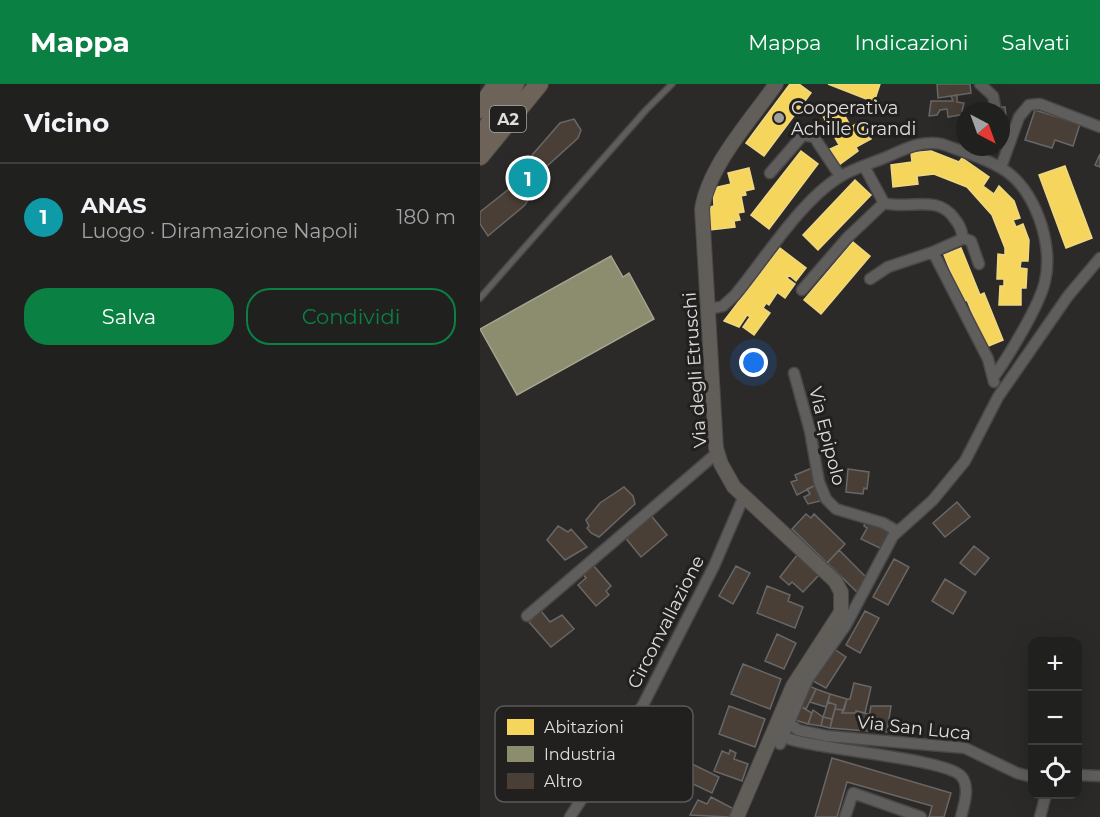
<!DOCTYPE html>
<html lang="it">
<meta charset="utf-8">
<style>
:root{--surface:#20201f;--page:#2d2d2c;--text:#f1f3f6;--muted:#a2a3a4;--line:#3d3e3d;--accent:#0b8043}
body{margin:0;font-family:Montserrat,sans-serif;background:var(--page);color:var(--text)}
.controls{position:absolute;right:18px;bottom:18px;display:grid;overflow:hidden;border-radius:12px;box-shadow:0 6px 24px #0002}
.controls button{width:54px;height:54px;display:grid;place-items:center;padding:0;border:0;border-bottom:2px solid var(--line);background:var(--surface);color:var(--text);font:30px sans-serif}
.compass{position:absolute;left:476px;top:18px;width:54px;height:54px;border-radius:50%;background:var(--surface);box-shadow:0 6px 24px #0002;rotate:139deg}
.you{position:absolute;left:274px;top:279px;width:21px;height:21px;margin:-15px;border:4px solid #fff;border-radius:50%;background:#1a73e8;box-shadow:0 0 0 9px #1a73e833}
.badge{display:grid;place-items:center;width:39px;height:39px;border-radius:50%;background:var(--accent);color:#fff;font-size:20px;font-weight:700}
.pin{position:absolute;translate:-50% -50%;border:3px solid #fff;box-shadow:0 2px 6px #0006}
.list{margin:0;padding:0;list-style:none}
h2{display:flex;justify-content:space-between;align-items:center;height:78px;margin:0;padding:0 24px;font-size:26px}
h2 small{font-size:20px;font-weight:400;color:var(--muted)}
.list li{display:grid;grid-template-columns:39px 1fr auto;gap:18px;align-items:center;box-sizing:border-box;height:108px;padding:0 24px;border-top:2px solid var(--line)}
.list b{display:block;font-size:22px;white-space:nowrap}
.list p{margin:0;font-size:20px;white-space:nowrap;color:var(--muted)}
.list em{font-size:20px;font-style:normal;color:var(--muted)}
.actions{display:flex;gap:12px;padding:18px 24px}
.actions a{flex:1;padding:14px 0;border:2px solid var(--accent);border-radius:24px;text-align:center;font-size:21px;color:var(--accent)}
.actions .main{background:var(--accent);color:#fff}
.icon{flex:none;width:33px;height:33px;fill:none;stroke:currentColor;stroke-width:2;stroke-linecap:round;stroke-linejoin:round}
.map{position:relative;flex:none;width:620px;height:733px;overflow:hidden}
header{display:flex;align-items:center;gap:36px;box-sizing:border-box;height:84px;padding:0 30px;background:var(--accent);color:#fff}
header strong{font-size:28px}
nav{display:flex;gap:33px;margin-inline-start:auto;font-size:21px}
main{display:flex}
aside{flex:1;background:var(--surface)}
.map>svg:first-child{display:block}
.homes{fill:#f6d55c;stroke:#efd883;stroke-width:1.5}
.industry{fill:#8c8c6e;stroke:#a5a58f;stroke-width:1.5}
.building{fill:#4a3f36;stroke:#686767;stroke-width:1.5}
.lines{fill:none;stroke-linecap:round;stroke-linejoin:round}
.service-casing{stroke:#494746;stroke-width:8}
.minor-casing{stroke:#494746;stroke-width:13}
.secondary-casing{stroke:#494746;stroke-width:16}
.motorway-casing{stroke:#494746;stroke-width:20}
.service{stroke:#5f5e5d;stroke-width:5}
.minor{stroke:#5f5e5d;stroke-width:10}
.secondary{stroke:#615d59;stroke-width:14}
.motorway{stroke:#6e6358;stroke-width:18}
.poi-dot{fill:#a19f9e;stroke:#22201e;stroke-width:2}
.labels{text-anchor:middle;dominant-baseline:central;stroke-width:6;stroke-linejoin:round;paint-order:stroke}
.shield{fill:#22201e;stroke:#a7a5a4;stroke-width:1.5}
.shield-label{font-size:16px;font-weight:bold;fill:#e0dedd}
.poi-label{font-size:18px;fill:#e0dedd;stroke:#22201e;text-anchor:start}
.street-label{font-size:18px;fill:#e0dedd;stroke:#22201e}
.key{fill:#22201e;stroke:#5b5957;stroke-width:1.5}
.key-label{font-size:16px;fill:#e0dedd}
</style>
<header>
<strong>Mappa</strong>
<nav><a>Mappa</a><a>Indicazioni</a><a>Salvati</a></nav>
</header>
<main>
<aside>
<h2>Vicino<small></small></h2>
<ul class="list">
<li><span class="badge" style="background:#0f9aa8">1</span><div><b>ANAS</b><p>Luogo · Diramazione Napoli</p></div><em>180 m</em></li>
</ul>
<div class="actions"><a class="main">Salva</a><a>Condividi</a></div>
</aside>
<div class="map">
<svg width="620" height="733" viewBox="0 0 620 733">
<rect width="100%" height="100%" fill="#2b2a29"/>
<path class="homes" d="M310,0H319L331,9L284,72L266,59Z
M348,0H400L394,18Z
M360,23L371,43L381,37L391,55L376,63L378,67L359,81L350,65L359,61L343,32Z
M321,67L338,80L289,145L271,131Z
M451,67L479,78L482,74L509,93L503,102L514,110L519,102L534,117L540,134L533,136L536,143L543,140L549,156L548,177H541L540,184L547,185L546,204H541V221H519L520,202H524V195H517L518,170L525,171V164L512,131L487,103L454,90L437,92L438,100L413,103L411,81L432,78L431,69Z
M585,82L612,154L586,164L559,91Z
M269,84L274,105L265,107L266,111L261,112L264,128L258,129L260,136L254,137L255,143L230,146L228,132H231L229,123L234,122L233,104L251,100L248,89Z
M375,96L391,111L338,166L323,151Z
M373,158L390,172L341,230L324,216Z
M300,164L326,184L316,197L309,191L307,194L315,200L305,214L290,203L297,209L289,221L286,219L283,224L290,229L274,251L263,243L270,233L267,231L259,243L244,237Z
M481,164L500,211L504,209L523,256L506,263L487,216L483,218L464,171Z"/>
<path class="industry" d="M131,172L143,193L149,189L174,235L37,311L0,245Z"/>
<path class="building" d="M457,0H490L491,9L458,14Z
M477,11V18L484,19L482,27L485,30L468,33L467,25L460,26L457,31L449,32L451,17H473L471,12Z
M520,23H525L526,33H523L525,54L521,66L500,65V63H521V27H513Z
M555,26L600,40L593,62L575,56L572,64L545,56Z
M94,35L101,46L98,54L65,84L45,121L8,152L0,140V128L29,105L53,70L80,39Z
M620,70V83L615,81Z
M332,384L338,400L317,411L311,398L317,396L315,391Z
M368,385L389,388L387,405L384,404L383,410L366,408Z
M338,400L344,416L328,420L324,413L330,410L327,405Z
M144,403L153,412L155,420L119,453L111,449L107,444L109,442L106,436L120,419Z
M477,418L490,433L465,453L453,439Z
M169,429L187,451L161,473L143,451Z
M326,430L331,434L334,430L365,460L347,479L312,445Z
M386,436L411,446L402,465L381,455L387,444L384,442Z
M78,442L88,448L91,445L107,463L85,476L67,456Z
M494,462L509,474L495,491L480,479Z
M359,466L386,493L377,508L347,479Z
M317,471L339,491L323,508L312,498L309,501L300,493Z
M414,475L429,483L408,521L393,513Z
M113,481L131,502L126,507L129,511L116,522L98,501L106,494L103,490Z
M256,482L270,489L253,520L239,512Z
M465,495L486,508L473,530L452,517Z
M287,502L310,511L308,517L323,523L315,544L277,529Z
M61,527L70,538L82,531L94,545L71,563L49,538Z
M385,527L399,534L380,569L366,561Z
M297,550L316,559L304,585L285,577Z
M354,565L366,573L346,604L333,597Z
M263,580L301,595L290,625L251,610Z
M374,599L391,603L385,629L376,627V629H362L367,615H370Z
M329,602L336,605L326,625L320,622Z
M336,605L350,610L346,623L330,618Z
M350,610L367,615L364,626L355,625L356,621L348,618Z
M348,618L356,621L352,635L343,633Z
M249,622L285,635L275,663L239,650Z
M320,622L332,629L328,640L315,636Z
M391,622H411L407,648L386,647Z
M355,625L364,626L362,629H376V627L388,630L386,647L350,644Z
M333,626L343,633L341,642L328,640Z
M343,633L352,635L350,644L341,642Z
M250,666L256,669L254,675L268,680L262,697L234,687L242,667L249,670Z
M352,674L471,709L464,733H449L452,722L367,698L357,733H335Z
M208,678L239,693L232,709L200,694Z
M231,713L254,725L249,733L210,731L218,716L227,720Z"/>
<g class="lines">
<defs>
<path id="service" d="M0,214L166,26L192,0"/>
<path id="minor" d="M500,0L513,12L515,22
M384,82L404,119C429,126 457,110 474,134C479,140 483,148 482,155L453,168L508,275L514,298
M521,83L539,33L549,21L560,20L620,43
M290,89L323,51L334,53L360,92
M483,154L491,157L499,180
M390,195L408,183L453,168
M322,206L367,154L404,119
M230,225L243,222L255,211C284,176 320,118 358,94C373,84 393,79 409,72C427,64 442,56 462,60C481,67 503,73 521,84C555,103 574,161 565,197C560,221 528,273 513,294
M314,289L330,347L339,398L346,415L356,425L403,439L417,447
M47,532L237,369
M309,639L318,646L347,652L485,664L537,689L552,693
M304,653C333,666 469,674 482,693C490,704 484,721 481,733
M300,660L328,595L366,541L413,452L453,416L485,377L518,313L588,212L620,174
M598,691L620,692
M90,733L163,621L234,482L264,412
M365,733L373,709L441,733
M560,733L566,710"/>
<path id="secondary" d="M257,733L313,602L361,528V508L355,497L254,403L241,380L236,364L222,125C229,81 271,36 296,0"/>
<path id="motorway" d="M0,25L17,0
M0,54L35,0
M0,72L59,0"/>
</defs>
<use href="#service" class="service-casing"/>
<use href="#minor" class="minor-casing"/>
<use href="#secondary" class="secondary-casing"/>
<use href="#motorway" class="motorway-casing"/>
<use href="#service" class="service"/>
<use href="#minor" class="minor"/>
<use href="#secondary" class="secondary"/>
<use href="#motorway" class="motorway"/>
</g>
<circle class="poi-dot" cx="299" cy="34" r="6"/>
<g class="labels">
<rect class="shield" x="10" y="22" width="36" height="26" rx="4.5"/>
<g class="shield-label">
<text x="28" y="35">A2</text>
</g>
<g class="poi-label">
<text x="311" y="24">Cooperativa<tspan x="311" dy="21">Achille Grandi</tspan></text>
</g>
<g class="street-label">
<text transform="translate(215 286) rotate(-94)">Via degli Etruschi</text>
<text transform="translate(347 352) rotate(76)">Via Epipolo</text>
<text transform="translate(186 538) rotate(-63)">Circonvallazione</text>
<text transform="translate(434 644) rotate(6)">Via San Luca</text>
</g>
</g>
<rect x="15" y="622" width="198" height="96" rx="9" class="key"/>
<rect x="27" y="635" width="27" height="16" fill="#f6d55c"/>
<rect x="27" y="662" width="27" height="16" fill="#8c8c6e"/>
<rect x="27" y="689" width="27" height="16" fill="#4a3f36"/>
<g class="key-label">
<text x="64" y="649">Abitazioni</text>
<text x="64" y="676">Industria</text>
<text x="64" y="703">Altro</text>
</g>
</svg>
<div class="controls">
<button>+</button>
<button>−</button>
<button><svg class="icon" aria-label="locate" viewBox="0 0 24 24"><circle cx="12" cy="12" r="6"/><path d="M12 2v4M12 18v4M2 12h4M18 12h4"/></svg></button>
</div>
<svg class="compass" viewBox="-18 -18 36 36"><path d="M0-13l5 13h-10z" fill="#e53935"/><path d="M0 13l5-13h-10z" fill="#a2a3a4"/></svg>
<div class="you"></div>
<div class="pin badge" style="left:48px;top:94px;background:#0f9aa8">1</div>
</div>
</main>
